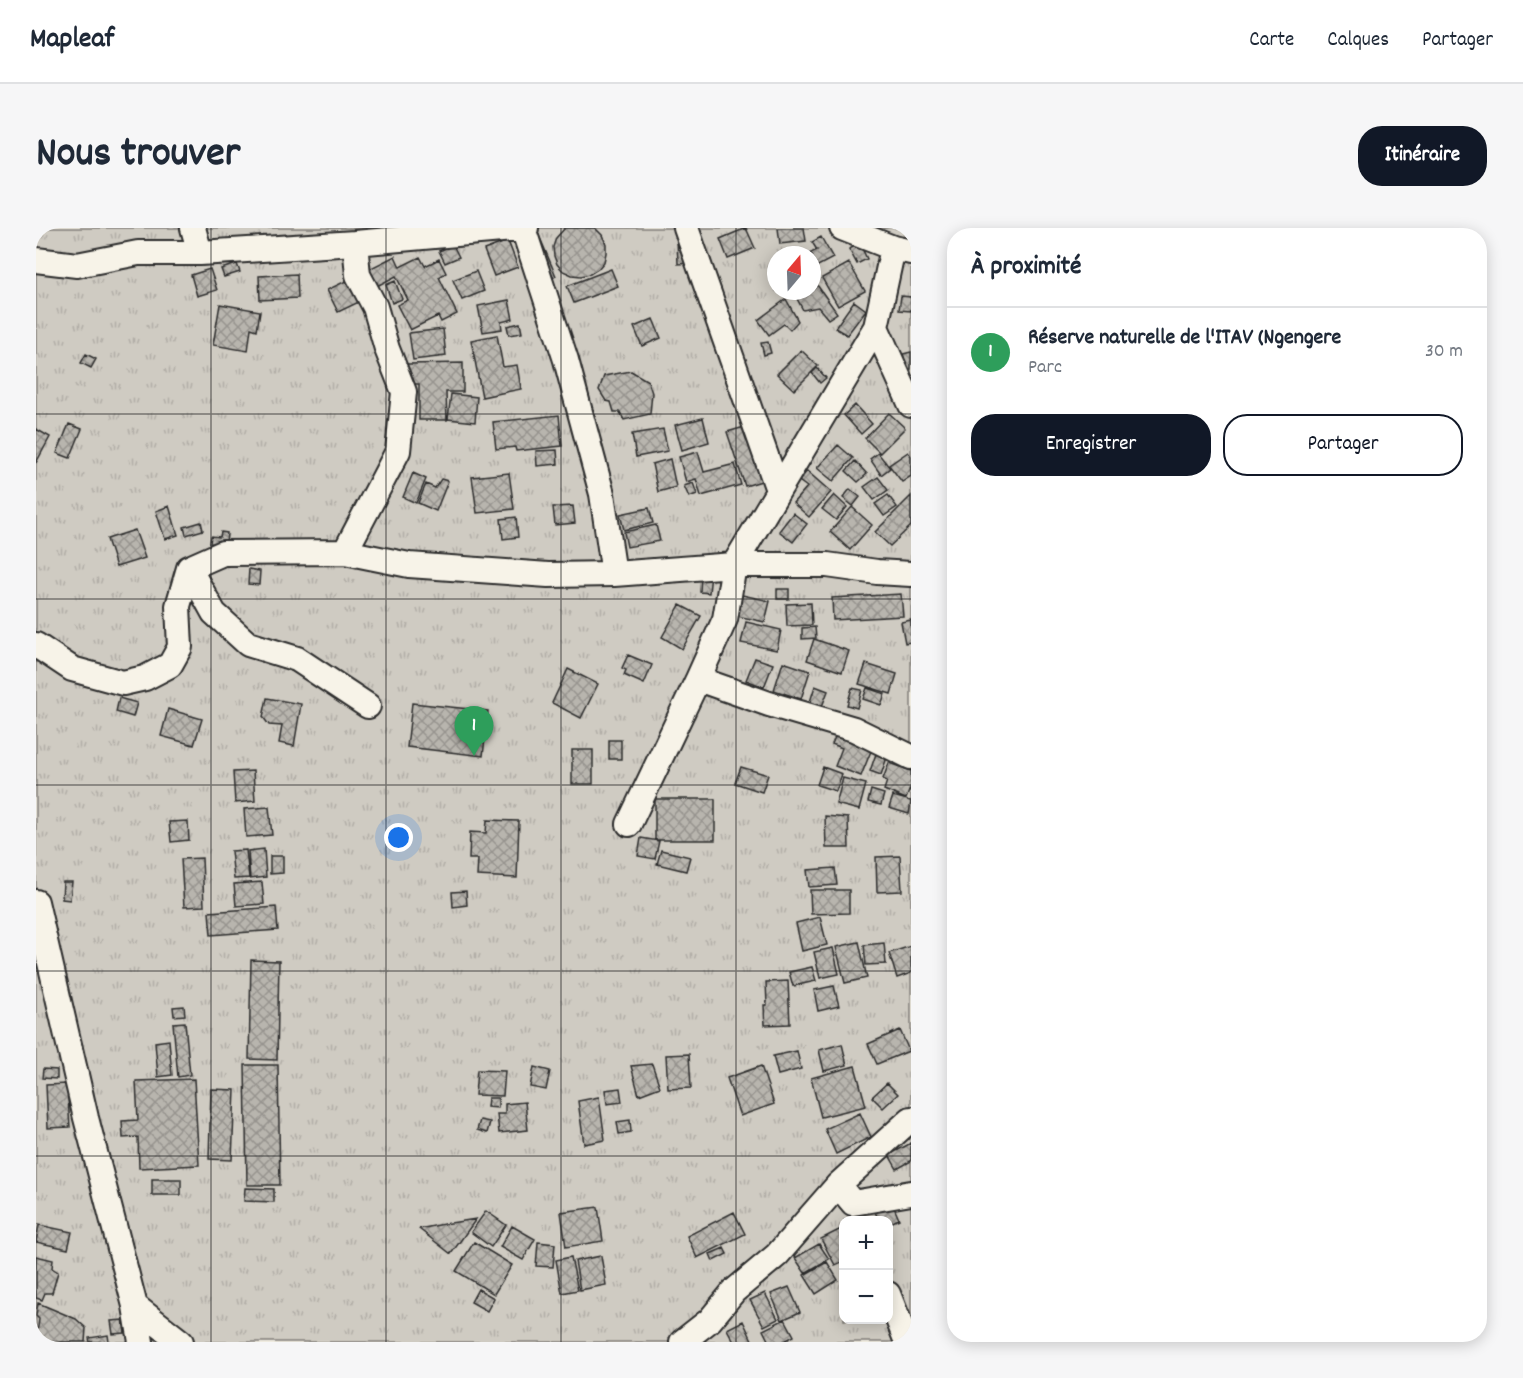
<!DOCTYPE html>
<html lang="fr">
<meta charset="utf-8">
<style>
:root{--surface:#fff;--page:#f6f6f7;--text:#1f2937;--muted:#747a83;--line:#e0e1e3;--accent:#111827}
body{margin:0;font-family:Dekko,sans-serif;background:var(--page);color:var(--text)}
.controls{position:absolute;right:18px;bottom:18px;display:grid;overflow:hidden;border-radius:12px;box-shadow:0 3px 15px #0003}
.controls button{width:54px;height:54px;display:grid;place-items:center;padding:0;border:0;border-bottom:2px solid var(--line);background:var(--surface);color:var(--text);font:30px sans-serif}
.compass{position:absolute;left:731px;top:18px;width:54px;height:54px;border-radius:50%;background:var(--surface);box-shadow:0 3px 15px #0003;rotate:19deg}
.you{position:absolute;left:363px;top:610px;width:21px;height:21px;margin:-15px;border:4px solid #fff;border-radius:50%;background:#1a73e8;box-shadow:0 0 0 9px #1a73e833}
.badge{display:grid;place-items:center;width:39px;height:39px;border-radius:50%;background:var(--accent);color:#fff;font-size:20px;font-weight:700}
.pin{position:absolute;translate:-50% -50px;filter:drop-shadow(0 2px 3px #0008)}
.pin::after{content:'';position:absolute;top:32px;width:21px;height:18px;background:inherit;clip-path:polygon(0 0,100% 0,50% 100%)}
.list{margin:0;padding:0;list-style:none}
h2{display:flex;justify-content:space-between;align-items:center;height:78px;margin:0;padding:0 24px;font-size:26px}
h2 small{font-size:20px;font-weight:400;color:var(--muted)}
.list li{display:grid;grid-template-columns:39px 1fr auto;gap:18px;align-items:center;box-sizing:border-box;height:90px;padding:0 24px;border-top:2px solid var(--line)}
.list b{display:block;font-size:22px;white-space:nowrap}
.list p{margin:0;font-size:20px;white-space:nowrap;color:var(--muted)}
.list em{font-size:20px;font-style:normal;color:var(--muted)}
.actions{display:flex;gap:12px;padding:18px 24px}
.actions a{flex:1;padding:14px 0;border:2px solid var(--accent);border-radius:24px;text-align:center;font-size:21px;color:var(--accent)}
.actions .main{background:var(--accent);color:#fff}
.map{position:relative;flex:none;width:875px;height:1114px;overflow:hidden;border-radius:24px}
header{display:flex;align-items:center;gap:36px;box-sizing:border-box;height:84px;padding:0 30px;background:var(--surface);border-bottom:2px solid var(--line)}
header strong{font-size:28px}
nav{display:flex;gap:33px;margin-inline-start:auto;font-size:21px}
.intro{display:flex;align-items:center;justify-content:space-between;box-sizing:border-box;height:144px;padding:0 36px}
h1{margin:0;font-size:42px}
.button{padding:15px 27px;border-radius:24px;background:var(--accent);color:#fff;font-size:21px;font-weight:700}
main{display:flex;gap:36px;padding:0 36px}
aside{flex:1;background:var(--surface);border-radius:24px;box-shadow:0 3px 15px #0003}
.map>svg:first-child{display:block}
.park{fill:url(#park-tufts);stroke:#7d7b76;stroke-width:1.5;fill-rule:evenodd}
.building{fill:url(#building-cross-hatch);stroke:#2b2b2b;stroke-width:1.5}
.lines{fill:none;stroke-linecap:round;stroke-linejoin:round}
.minor-casing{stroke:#2b2b2b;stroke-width:28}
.minor{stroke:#f7f3e8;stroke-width:24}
.grid{fill:none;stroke:#2b2b2b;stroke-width:1.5;stroke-opacity:0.55}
</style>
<header>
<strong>Mapleaf</strong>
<nav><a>Carte</a><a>Calques</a><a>Partager</a></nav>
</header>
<div class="intro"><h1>Nous trouver</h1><a class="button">Itinéraire</a></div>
<main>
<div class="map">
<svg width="875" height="1114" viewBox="0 0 875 1114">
<defs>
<pattern id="park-tufts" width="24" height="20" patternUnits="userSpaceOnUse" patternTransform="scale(1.5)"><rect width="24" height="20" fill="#cfcbc2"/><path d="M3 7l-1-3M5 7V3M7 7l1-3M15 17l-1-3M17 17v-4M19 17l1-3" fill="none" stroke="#b2aea7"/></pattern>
<pattern id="building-cross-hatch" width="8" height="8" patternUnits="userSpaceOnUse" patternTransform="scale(1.5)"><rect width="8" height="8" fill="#b8b5ae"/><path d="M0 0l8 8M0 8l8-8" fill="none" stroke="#96938e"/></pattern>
</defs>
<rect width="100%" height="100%" fill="#efebe0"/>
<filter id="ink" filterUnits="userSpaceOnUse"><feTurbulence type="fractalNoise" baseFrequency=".0167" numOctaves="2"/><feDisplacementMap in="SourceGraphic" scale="12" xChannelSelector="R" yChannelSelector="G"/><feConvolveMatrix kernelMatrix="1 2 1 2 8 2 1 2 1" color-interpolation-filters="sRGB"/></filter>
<g filter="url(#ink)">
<path class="park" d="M0,0H875V1114H0ZM740,27H776V63H740ZM808,992H852V1092H808Z"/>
<path class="building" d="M529,0H559L566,7L570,16V25L568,34L562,41L554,46L545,48L536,47L527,43L521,36L518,28L517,19L520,10Z
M710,0L719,20L692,31L684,11Z
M742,0H768L770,13L744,16Z
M502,5L520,48L507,54L489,10Z
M785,9L797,30L780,39L776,27L773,26L781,22L776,14Z
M657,10L658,35L642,36L641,11Z
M472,13L482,39L458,48L448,22Z
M824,16L831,31L821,36L813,21Z
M417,17L423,29L409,35L403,23Z
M359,28L364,39L384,29L389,38L403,31L410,45L403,49L421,86L405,94L402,88L374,102L361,77L372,72L360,48L341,58L333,41Z
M813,35L829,63L802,78L786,50Z
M201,36L204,44L188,49L185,41Z
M174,41L181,62L161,68L155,47Z
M575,41L582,58L538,75L531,58Z
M440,43L448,63L426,72L417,52Z
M261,46L262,70L224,72L223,48Z
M312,52L323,74L302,84L291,62Z
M359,53L366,71L356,75L350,57Z
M779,54L801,85L792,91L782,79L767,82L758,65L776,63V56Z
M865,68L875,69V83L863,82Z
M750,71L762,93L754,102L748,96L733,107L722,92Z
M473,72L477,91L465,94L466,101L447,104L442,78Z
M818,73L830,82L811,107L799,100Z
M184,76L224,83L221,102L215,100L212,123L177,117Z
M617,91L625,110L606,118L598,99Z
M484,95L486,105L473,107L471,98Z
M407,101L410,128L377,132L373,105Z
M461,107L467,139L481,137L485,161L446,169L435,112Z
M732,114L735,125L728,127L725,115Z
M765,122L782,138L758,162L741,146Z
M875,124V141L871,142L867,126Z
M50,126L60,131L55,140L45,135Z
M427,135V164H410L411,192H383V156H371V136Z
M781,140L790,150L784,155L776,145Z
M595,143L612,153L616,165L614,186L588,192L584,184H578L575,174L570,173L563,162L568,148Z
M415,166L441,169L439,194L412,191Z
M819,177L836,196L825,206L808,187Z
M853,185L869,200L844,225L829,210Z
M523,187L526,218L480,223L479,219L460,221L457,194Z
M667,190L673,214L646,222L639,197Z
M33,196L46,201L34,230L21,225Z
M712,198L729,252L709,258L691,204Z
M0,201L14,209L0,235Z
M627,201L632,223L600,229L596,206Z
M802,217L817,230L797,253L781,240Z
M521,222L522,236L501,238L500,223Z
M662,224L668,244L699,236L705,257L665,268L660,251L650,254L643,229Z
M872,224L875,228V248L866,254L853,237Z
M842,225L854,240L845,247L834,231Z
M634,231L640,259L622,264L616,236Z
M819,233L831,246L822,254L810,243Z
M771,243L795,264L773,289L757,275L771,259L763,253Z
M377,245L390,251L380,275L367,269Z
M473,245L478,281L441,285L436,249Z
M842,249L852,262L838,272L828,259Z
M405,251L412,253L400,283L382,275L390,256L399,260Z
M657,255L661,266L653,269L648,258Z
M814,261L824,269L817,278L807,270Z
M798,267L811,279L800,292L786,281Z
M852,267L861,279L848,288L839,276Z
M875,268V298L854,318L839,304Z
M133,278L142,307L129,311L120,283Z
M537,278L539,295L519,297L517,279Z
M816,279L836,297L814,322L794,304Z
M613,280L617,295L588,302L584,286Z
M757,285L771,296L757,314L743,303Z
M480,289L482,309L467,311L465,291Z
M165,294L167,302L150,307L148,299Z
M620,297L624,313L591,319L588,304Z
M99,302L109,330L80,339L71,311Z
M185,304L191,305L190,316L174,315L175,308L184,309Z
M213,341L224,343L223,357L212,356Z
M665,345L675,346L673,365L664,364Z
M741,361H753V371H741Z
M865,366L867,388L797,392L796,370Z
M706,367L734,373L729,394L701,388Z
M775,375L776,397L751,398L750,376Z
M644,377L665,388L646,421L626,409Z
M875,392V414L869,415L865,394Z
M710,394L745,402L741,422L705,415Z
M779,399L780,410L766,411V400Z
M778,411L813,423L806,444L771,432Z
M592,427L616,437L608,456L588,447L590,442L586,440Z
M719,430L737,436L728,459L710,452Z
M747,434L774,443L765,471L738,462Z
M830,436L861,446L855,466L823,456Z
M532,441L562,456L545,490L516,475Z
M779,458L792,463L785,481L773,477Z
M816,460L826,462L821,480L811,477Z
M831,460L849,466L845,477L827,471Z
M83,470L101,475L97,489L80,484Z
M231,470L265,476L258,518L243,515L246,498L233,497L227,489Z
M376,475L452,483L447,528L371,519Z
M132,481L166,491L158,517L125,508Z
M801,504L837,518L825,548L799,538L806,520L796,516Z
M573,512H585V531H573Z
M536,522H557V556H536Z
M841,523L852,526L845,547L834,543Z
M853,535L875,543V558L870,571L848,562L851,553L847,551Z
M705,539L732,547L726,564L699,555Z
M787,539L806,546L800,563L781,557Z
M217,543L219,573L199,575L197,544Z
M807,550L830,556L823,582L800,576Z
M835,562L848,566L845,577L832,574Z
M857,568L875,573L873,586L853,580Z
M619,571H679V612H619Z
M233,579L236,607L210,609L208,581Z
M789,588L812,590L813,620H790Z
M451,592L483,593L481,650L441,648L442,631H433L434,604L450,605Z
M152,593L153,612L135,614L133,594Z
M605,610L623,613L619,631L602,628Z
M228,621L230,649L214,651L212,623Z
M210,622L213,650L198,651L195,623Z
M625,622L654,629L650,643L621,636Z
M234,628H247V645L234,646Z
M864,628L866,663L841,664L840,629Z
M166,630L168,678L148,679L145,631Z
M799,640L801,657L773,659L771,642Z
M27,654H36L34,672L26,671Z
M226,654L228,676L200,678L198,656Z
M774,662H813V685L775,686Z
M430,663L431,677L417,679L416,664Z
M240,679L242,702L175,707L173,684Z
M784,689L791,717L766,723L760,695Z
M823,714L831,750L809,755L800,719Z
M848,715L850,736L830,737L828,717Z
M875,718V745L861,750L853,725Z
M797,720L803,746L784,750L778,724Z
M215,732L243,733L241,832L213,831Z
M776,739L780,753L757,758L753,744Z
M752,753L754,796L729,797L728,777H731L730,754Z
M798,758L803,778L782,783L778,762Z
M148,778L149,787L138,788L137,779Z
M149,794L154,847L142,849L137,795Z
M864,802L873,823L841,836L832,816Z
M133,812L136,847L122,849L119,814Z
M806,816L811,837L788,843L783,822Z
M761,823L765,841L742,847L737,828Z
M653,826L655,860L632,861L630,827Z
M616,836L624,859L603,867L595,838Z
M209,837H242L244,957H211Z
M725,838L738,876L704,888L691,850Z
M819,838L830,878L785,889L775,850Z
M498,839L514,843L510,862L494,859Z
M7,841L21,842V851L6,850Z
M441,842L469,843L467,868L439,867Z
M158,851L163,937L103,940L102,909L87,910L86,893L102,892L100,853Z
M851,855L862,866L847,880L836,869Z
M31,856L34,899L12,900L10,857Z
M584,860L586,874L571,876L569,862Z
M175,861L199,862L196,932L173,931Z
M563,869L569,912L548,916L542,873Z
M452,870H462V880L451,879Z
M489,874L492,902L463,905L461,886H469V876Z
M824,885L835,909L800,926L789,901Z
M444,892L454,894L451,905L441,902Z
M594,892L595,904L583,906L581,894Z
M875,915V933L861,941L853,927Z
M116,951H145V967H116Z
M209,960L238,961V974L208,973Z
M853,968L863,991L852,996V992H843L835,976Z
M562,979L567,1013L530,1019L525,984Z
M450,983L470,997L455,1019L435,1004Z
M698,984L709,1006L661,1030L651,1008Z
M440,991L415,1026L383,1001L408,996Z
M3,997L36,1004L32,1021L0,1014Z
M476,998L499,1011L487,1032L464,1019Z
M807,1000L808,1033L799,1037L785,1011Z
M438,1014L476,1037L458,1066L420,1043Z
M502,1014L519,1016L517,1039L500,1038Z
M783,1016L793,1031L769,1045L759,1030Z
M688,1020L691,1026L677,1033L674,1026Z
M0,1028L17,1032L16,1040L22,1044L16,1065H9L6,1072L0,1070Z
M565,1028L570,1057L544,1062L539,1033Z
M535,1029L542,1062L526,1065L520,1032Z
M791,1034L802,1052L780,1066L768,1047Z
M753,1059L764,1084L746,1092L735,1066Z
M442,1061L458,1070L451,1083L435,1074Z
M729,1065L742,1091L728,1098L714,1072Z
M2,1075L40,1091L50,1100L49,1114H0L3,1091L0,1088Z
M749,1091L758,1108L747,1114H733L727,1102Z
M87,1092L89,1105L77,1106L75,1093Z
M707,1093L717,1114H698L691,1101Z
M72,1107L73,1114H54L53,1110Z"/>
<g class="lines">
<defs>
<path id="minor" d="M157,0L164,25
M487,0L530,132L566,266L578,346
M650,0L742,262
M806,0L857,20L875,24
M857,20L840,99L698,337L689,391L662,451L733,476L818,501L875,529
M0,32L41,37L102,25H164L319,15L490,0
M840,99L875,177
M309,324L362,223L368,164L351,121L339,79L322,47L319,15
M153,340L178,385L212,416L261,431L332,478
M0,417L36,441L87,455L109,450L134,437L144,419L142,378L153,340L187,325L309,324L373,337L512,347L578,346L698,337H791L841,344L875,346
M593,596L662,451
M0,674L50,890L99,1078L105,1114
M802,957L817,975L875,965
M852,1066L871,1114
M99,1078L145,1114
M646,1114L674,1092L698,1063L741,1027L802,957L875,891"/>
</defs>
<use href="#minor" class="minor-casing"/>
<use href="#minor" class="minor"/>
</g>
</g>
<path class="grid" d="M175,0V1114M350,0V1114M525,0V1114M700,0V1114M0,186H875M0,371H875M0,557H875M0,743H875M0,928H875"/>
</svg>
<div class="controls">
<button>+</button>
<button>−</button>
</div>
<svg class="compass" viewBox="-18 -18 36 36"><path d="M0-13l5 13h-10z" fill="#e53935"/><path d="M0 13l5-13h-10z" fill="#747a83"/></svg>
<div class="you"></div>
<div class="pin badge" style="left:438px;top:528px;background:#2e9e5b">1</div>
</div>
<aside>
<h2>À proximité<small></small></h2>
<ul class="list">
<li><span class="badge" style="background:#2e9e5b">1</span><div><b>Réserve naturelle de l'ITAV (Ngengere</b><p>Parc</p></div><em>30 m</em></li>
</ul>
<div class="actions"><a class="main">Enregistrer</a><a>Partager</a></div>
</aside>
</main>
